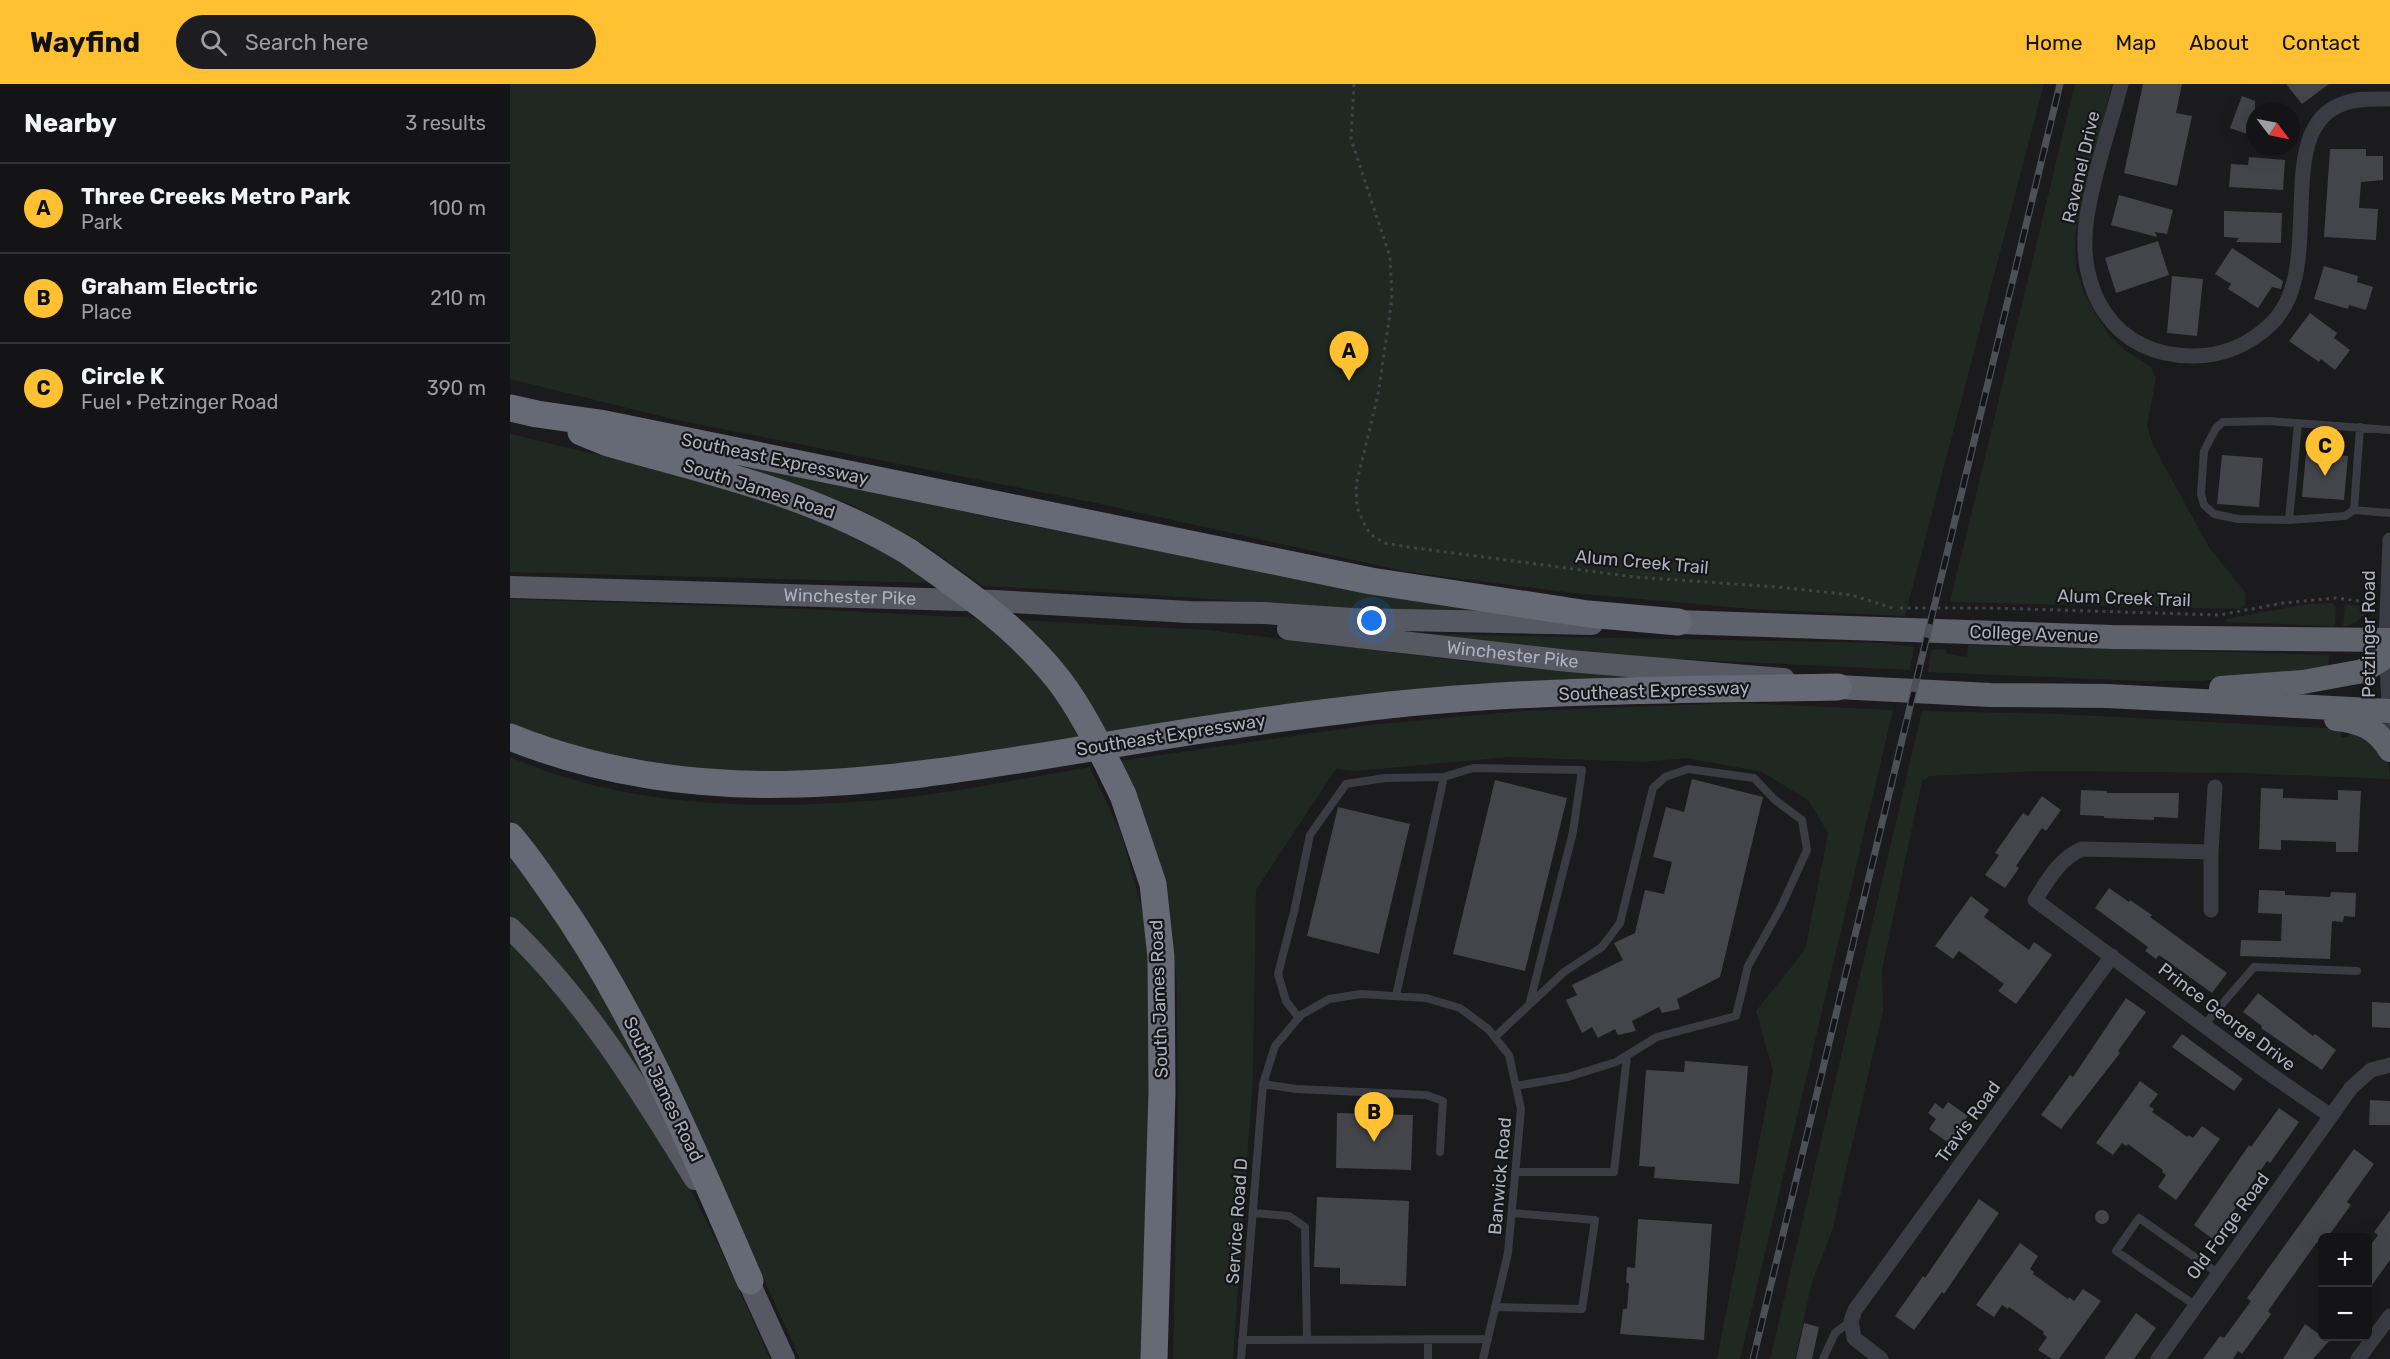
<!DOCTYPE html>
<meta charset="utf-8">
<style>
:root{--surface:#141416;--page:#1d1d1f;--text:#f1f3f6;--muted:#9d9ea1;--line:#333335;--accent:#ffc131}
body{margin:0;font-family:Rubik,sans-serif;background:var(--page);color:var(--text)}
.controls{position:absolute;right:18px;bottom:18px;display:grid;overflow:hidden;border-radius:9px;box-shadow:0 6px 24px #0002}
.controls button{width:54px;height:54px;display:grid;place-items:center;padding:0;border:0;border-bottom:2px solid var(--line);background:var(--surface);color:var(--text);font:30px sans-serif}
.compass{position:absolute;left:1736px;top:18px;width:54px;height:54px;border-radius:50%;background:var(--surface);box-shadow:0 6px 24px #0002;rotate:122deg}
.you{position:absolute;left:862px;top:537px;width:21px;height:21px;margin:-15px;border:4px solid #fff;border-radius:50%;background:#1a73e8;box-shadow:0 0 0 9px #1a73e833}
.badge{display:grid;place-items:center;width:39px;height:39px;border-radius:50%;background:var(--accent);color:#111;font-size:20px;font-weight:700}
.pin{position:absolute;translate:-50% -50px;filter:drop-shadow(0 2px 3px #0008)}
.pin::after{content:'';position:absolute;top:32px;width:21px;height:18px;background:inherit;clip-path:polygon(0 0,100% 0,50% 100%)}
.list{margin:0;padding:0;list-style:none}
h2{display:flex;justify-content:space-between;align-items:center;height:78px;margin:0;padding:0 24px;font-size:26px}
h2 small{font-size:20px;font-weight:400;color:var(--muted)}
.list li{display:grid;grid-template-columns:39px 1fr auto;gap:18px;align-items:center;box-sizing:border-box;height:90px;padding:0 24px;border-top:2px solid var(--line)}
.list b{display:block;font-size:22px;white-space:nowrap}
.list p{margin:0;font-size:20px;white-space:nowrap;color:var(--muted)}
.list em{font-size:20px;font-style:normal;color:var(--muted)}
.icon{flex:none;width:33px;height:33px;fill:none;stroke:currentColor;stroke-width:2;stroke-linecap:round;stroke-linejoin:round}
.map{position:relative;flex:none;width:1880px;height:1275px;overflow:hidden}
header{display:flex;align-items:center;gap:36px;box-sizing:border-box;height:84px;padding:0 30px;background:var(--accent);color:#111}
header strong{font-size:28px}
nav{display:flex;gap:33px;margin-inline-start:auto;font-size:21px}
.search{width:420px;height:54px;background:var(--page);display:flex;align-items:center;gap:15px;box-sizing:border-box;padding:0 21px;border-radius:33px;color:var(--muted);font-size:22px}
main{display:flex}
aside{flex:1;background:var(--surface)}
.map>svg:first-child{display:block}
.green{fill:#202921}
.building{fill:#44454a}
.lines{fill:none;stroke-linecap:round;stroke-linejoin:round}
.path{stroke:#41434a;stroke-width:3;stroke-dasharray:3 4.5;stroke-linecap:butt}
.service{stroke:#3b3c43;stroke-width:8}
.minor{stroke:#3b3c43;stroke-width:15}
.primary{stroke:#575962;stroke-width:22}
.trunk{stroke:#5e626b;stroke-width:24}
.motorway{stroke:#666a74;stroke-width:27}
.rail-casing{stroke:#4e5058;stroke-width:7}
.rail{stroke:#151518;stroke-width:4.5;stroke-dasharray:14;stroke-linecap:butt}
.motorway-bridge{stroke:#666a74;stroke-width:27}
.labels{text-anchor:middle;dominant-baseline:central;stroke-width:4.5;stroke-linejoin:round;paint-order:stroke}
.street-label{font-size:18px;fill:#acb1be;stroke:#151518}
</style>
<header>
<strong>Wayfind</strong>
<div class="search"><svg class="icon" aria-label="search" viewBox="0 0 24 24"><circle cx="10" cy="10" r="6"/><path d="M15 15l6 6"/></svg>Search here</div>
<nav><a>Home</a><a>Map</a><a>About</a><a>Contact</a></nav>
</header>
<main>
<aside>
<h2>Nearby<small>3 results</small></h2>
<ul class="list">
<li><span class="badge">A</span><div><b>Three Creeks Metro Park</b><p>Park</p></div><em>100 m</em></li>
<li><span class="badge">B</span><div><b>Graham Electric</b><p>Place</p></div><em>210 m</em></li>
<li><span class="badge">C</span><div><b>Circle K</b><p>Fuel · Petzinger Road</p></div><em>390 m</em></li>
</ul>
</aside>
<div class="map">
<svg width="1880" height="1275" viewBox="0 0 1880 1275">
<rect width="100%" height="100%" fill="#1b1a1d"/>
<path class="green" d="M0,0H1534L1395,532L1241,525L1064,509L898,488L581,418L162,335L0,295Z
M1565,0H1602L1565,150L1566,185L1575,212L1598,250L1617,268L1641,283L1646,294L1637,342L1643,361L1700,465L1736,509L1735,520L1730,525L1440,518Z
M0,350C71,367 142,383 212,404C287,427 360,452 423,499L0,488Z
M168,365L506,439L965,526V529L842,525L642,511L473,502L409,457L340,420Z
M0,515L317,526L698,546L962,578L1118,588L1119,593L999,598L858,613L350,688L242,692L149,684L54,662L0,641Z
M1822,519L1826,523L1825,542L1716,538V535L1798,520Z
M1835,520L1861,524L1845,539L1833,543Z
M918,550L1371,559L1404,563L1400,586L1084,571Z
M1458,561L1819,571L1818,585L1690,597H1632L1418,588L1421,566L1435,565L1438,570L1457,573Z
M1229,619L1383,626L1230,1275H1207L1263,987L1246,927L1295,866L1318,749L1299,717L1252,688L1177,674L1132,678L998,673L845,687L826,685L746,806L743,992L723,1275H663L668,1040L667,905L663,856L653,791L609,677L860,641L1012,627Z
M1412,627L1551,630L1830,645L1831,654L1839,653V644C1861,658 1880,667 1880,695L1730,689L1532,687L1420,692L1412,697L1372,886L1373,927L1322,1147L1302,1198L1285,1275H1260Z
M0,673C123,727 268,727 400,713C460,706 520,693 580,683L611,749L635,836L645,957L633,1275H290L156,979L19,757L0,735Z
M0,769L61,850L140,991L135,996L0,833Z
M0,857L85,952L180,1104L217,1179L260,1275H0Z"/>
<path class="building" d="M1633,0H1672L1666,29L1682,32L1667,102L1614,89Z
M1776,0H1819L1792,20Z
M1732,12L1745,17V53L1720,44Z
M1820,65H1856V72H1873V96L1851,98L1849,124L1868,125L1866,156L1814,153Z
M1739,73L1775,76L1773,106L1719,103L1721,80L1738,81Z
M1609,111L1663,126L1657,150L1645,148L1647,153L1601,141Z
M1714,127L1772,129L1771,159L1726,158L1729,154L1714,153Z
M1648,157L1659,191L1606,209L1595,174Z
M1722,164L1773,197L1771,205L1762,203L1748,224L1718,205L1721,200L1705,190Z
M1814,182L1848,192L1847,198L1863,203L1856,226L1839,221L1838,225L1804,215Z
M1662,192L1693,195L1687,252L1657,249Z
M1800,229L1827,249L1824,254L1840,266L1825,286L1811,275L1809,278L1779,257Z
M1796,369L1838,372L1834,416L1792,413Z
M1712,371L1753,374L1749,423L1707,420Z
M1182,695L1253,713L1210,893L1167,915L1170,925L1152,929L1149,923L1122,937L1126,947L1108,951L1105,945L1088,954L1082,943L1072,949L1056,916L1067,911L1062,901L1113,876L1104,859L1125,849L1135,806L1154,810L1162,778L1143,773L1156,723L1174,728Z
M985,696L1057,714L1015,887L943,870Z
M1751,704L1773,705V714L1828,716V706L1851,707L1848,768H1826V758L1771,756V766L1749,765Z
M1571,706L1597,707V709H1669L1668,734L1644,733V736L1594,734V732L1570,731Z
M1532,712L1551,726L1536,747L1532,744L1506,782L1509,784L1495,804L1475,791L1489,771L1485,769L1513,729L1518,732Z
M828,723L900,740L869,870L797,852Z
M1599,804L1619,818L1620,816L1642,831L1640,833L1717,889L1702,909L1649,871L1646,875L1635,867L1638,863L1585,824Z
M1749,806L1775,807V811L1820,813L1821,808L1846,809L1845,833L1834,832L1833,838L1822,837L1820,875L1730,872L1731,856L1771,857L1772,830L1748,829Z
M1461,812L1479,826L1474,833L1519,866L1524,858L1542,871L1506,920L1488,907L1494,900L1449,867L1443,875L1425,862Z
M1748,909L1803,952L1805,950L1826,966L1812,986L1751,944L1752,942L1733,928Z
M1616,914L1636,928L1608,967L1610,969L1551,1045L1531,1031L1560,991L1563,993Z
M1862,918L1880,919V944L1862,943Z
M1672,950L1733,995L1724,1007L1662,963Z
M1175,977L1238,982L1229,1100L1144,1094L1145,1083L1129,1082L1136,986L1174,988Z
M1630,997L1648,1010L1639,1022L1644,1025L1642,1028L1661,1041L1677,1053L1679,1051L1683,1054L1692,1042L1710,1055L1666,1116L1648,1103L1656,1091L1652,1088L1653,1086L1618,1060L1616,1062L1612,1059L1603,1071L1586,1059Z
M1860,1016L1880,1017V1041H1859Z
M1438,1018L1458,1032L1439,1059L1419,1045L1426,1035L1418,1029L1425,1019L1433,1025Z
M1769,1024L1789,1038L1760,1079L1757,1077L1704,1156L1684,1141L1739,1061L1741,1063Z
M827,1029L903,1031L901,1086L826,1084Z
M1844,1065L1864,1080L1837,1118L1841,1121L1817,1154H1812L1811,1161L1807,1158L1758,1227L1761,1230L1732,1270L1728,1267L1723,1275H1693L1710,1252L1714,1254L1741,1217L1737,1214Z
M807,1113L899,1117L896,1202L830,1200V1184L804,1183Z
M1469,1115L1489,1129L1434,1210L1432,1208L1404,1246L1385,1232L1413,1192L1415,1194Z
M1585 1133a7 7 0 1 1 14 0a7 7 0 1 1-14 0Z
M1880,1126V1176L1857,1208V1166L1868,1151L1864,1148Z
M1128,1135L1202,1140L1194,1256L1110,1250L1113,1225H1117L1119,1199H1116L1117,1183L1125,1184Z
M1510,1159L1528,1172L1520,1185L1524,1188L1523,1190L1558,1215L1559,1213L1564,1217L1573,1205L1591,1217L1549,1275H1542L1528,1266L1537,1253L1533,1250L1534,1248L1499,1223L1498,1225L1492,1221L1484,1233L1466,1221Z
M1626,1229L1646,1244L1624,1275H1594Z
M1294,1239L1309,1243L1302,1275H1286Z
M1795,1240L1819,1257L1803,1275H1773Z"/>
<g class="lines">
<path class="path" d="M844,0L841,55L880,173L882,215L868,311L846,401L847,423L856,444L864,453L875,459L898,463L1124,493L1268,503L1341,511L1383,524
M1390,524H1483L1710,531L1773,519L1826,514L1864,519"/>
<path class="service" d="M1880,346L1758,337L1713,338L1706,344L1694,367L1691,410L1694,421L1704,430L1728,435L1779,436L1835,432L1844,426L1880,429
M1844,426L1850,343
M1779,436L1788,340
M934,693L963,684L1072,686L1063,748L1020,918
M789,934L776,917L768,890L784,828L800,751L836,700L875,694L934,693L886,912
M1695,940L1744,883L1847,887
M985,953L1054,888L1092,863L1110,839L1143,704L1155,693L1178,685L1244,694L1265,716L1292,736L1297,766L1271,823L1238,882L1226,932L1147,953L1106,978L1058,993L1006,1002
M753,1000L786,1005L916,1011L933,1017L930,1068
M1005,1088H1104L1117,972
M743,1129L779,1132L795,1143L797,1256
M1686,1222L1606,1167L1629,1134L1709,1190
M985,1223L1072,1225L1085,1136L1002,1129
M732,1256L978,1255
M731,1275L753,1000L765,962L791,931L819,915L851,910L916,914L950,924L978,945L999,971L1011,1025L998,1169L973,1275
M918,1275V1256
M1313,1275L1325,1249L1341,1237"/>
<path class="minor" d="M1611,0C1600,43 1584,88 1577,132C1565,205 1603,273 1684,272C1713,272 1740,260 1761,240C1820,184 1758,43 1835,19C1848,14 1866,15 1880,15
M1880,456L1876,556L1880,644
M1705,703L1701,768L1572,765C1549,775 1538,796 1525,816L1757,988L1821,1032
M1701,826V768
M1371,1275L1344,1254L1341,1237L1345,1226L1602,872
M1648,1275L1841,1004L1861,986L1880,981
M1848,1275L1880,1232"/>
<g class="primary">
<path id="s1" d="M0,503L485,517L679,528L754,529L843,535L1082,540"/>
<path id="s2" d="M778,545L1059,577L1274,595"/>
<path d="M0,844C76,917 130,1006 185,1095"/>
<path d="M232,1183L274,1275"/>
</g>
<path class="trunk" d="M1168,538L1602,553L1880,556
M1328,603L1480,611L1598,612L1880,627
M1711,604L1793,598L1853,587L1880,570
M1826,635C1851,637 1867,645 1880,666"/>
<path class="motorway" d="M0,324L27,330L90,339L861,497L1078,530L1168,538
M71,348L98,359C204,389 304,410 399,468
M0,653C184,727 362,700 551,669C646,653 741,637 837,626C1000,605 1165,606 1328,603
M613,711L643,800L651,873L652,1008L644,1275
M0,752C15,769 28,788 41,807C126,926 182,1063 240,1197"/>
<defs>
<path id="rail" d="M1243,1275L1550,0"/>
</defs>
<use href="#rail" class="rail-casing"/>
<use href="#rail" class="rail"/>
<path class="motorway-bridge" d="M399,468C452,505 507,543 548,595C575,630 593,671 613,711"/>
</g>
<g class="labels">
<g class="street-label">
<text transform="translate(1571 83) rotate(-77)">Ravenel Drive</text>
<text transform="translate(265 375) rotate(12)">Southeast Expressway</text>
<text transform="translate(249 405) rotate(18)">South James Road</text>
<text transform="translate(1132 478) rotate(5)">Alum Creek Trail</text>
<text stroke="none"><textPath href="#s1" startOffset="340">Winchester Pike</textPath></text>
<text transform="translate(1614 514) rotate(2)">Alum Creek Trail</text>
<text transform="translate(1524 550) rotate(2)">College Avenue</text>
<text transform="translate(1859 550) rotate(-90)">Petzinger Road</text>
<text stroke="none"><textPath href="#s2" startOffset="226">Winchester Pike</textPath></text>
<text transform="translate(1144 607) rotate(-2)">Southeast Expressway</text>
<text transform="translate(661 651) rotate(-9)">Southeast Expressway</text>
<text transform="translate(649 915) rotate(-92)">South James Road</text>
<text transform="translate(1717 933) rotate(37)">Prince George Drive</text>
<text transform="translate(153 1005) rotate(64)">South James Road</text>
<text transform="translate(1458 1038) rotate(-54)">Travis Road</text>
<text transform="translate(990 1092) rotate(-85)">Banwick Road</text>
<text transform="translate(727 1137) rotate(-86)">Service Road D</text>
<text transform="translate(1718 1142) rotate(-54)">Old Forge Road</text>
</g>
</g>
</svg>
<div class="controls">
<button>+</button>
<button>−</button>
</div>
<svg class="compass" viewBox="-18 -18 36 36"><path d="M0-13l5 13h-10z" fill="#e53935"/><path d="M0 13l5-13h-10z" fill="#9d9ea1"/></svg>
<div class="you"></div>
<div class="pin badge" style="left:839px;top:297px">A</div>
<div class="pin badge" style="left:864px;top:1058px">B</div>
<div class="pin badge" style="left:1815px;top:392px">C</div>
</div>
</main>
